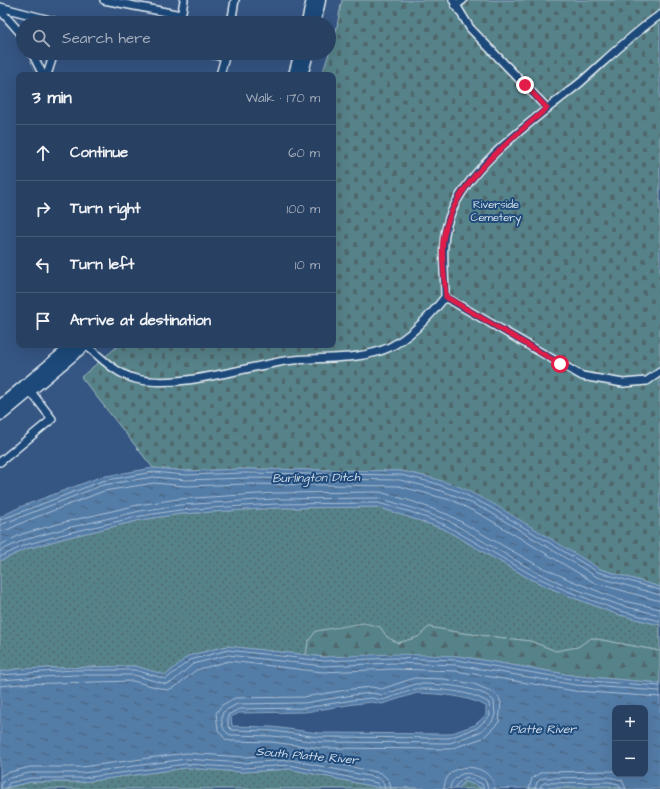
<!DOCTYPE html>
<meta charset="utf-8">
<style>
:root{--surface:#284062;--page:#304768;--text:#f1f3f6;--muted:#a5afbe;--line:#445977}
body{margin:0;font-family:"Architects Daughter",sans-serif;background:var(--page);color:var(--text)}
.controls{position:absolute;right:12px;bottom:12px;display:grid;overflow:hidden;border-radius:8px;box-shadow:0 4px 16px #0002}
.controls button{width:36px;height:36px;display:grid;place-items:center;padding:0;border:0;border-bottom:1px solid var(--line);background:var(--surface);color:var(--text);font:20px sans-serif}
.stop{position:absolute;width:12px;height:12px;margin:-9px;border:3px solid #e11d48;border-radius:50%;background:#fff}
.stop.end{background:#e11d48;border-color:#fff;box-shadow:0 1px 4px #0008}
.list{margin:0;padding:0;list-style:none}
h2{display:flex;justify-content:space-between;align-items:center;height:52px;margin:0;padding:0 16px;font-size:17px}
h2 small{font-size:13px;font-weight:400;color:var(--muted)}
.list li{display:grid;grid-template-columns:26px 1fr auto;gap:12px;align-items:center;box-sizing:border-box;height:56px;padding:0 16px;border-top:1px solid var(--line)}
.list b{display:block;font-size:15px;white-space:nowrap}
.list em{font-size:13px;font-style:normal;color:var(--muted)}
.icon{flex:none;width:22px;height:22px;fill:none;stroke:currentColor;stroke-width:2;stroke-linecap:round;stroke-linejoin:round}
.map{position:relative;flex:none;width:660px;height:789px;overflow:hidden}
.search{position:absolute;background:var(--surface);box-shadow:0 4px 16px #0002;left:16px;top:16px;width:320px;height:44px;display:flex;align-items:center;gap:10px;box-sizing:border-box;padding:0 14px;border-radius:22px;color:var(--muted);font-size:15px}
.panel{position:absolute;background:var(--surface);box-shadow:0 4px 16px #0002;left:16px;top:72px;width:320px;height:276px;border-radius:8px}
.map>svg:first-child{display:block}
.grass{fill:url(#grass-dots);stroke:#a0bac0}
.forest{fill:url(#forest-firs);stroke:#a0bac0}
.cemetery{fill:url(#cemetery-stones);stroke:#a0bac0}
.water{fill:url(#water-ripples);stroke:#8eaac7;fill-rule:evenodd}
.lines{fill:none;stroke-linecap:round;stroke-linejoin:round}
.shore{stroke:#acc2d8;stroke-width:1}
.service-casing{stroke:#e8f1f8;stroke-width:10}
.secondary-casing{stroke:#e8f1f8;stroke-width:21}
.service{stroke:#1f4a7a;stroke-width:7}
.secondary{stroke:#1f4a7a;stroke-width:18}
.route{stroke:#e11d48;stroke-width:5}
.labels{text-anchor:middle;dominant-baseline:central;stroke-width:4;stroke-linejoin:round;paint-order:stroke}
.park-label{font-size:11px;fill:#d2e0e7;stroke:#1f4a7a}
.water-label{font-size:12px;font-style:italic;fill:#d2dfec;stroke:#1f4a7a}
</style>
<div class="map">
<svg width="660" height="789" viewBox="0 0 660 789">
<defs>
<pattern id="grass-dots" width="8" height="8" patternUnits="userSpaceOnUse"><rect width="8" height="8" fill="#578289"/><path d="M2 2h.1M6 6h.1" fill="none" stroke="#4f686d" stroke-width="1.8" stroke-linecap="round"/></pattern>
<pattern id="forest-firs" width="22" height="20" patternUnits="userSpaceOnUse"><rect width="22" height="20" fill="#578289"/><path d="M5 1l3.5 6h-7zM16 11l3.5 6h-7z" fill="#4f686d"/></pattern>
<pattern id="cemetery-stones" width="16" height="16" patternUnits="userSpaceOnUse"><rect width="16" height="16" fill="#578289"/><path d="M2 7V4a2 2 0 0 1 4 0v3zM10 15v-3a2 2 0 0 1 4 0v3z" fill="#4f686d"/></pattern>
<pattern id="water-ripples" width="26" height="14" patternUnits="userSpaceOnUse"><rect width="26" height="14" fill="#527ba7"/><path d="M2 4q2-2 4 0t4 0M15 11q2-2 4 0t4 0" fill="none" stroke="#4d647d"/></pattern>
</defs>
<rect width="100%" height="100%" fill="#355583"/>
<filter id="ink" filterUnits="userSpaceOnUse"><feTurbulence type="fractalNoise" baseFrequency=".025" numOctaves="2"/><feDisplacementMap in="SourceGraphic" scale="8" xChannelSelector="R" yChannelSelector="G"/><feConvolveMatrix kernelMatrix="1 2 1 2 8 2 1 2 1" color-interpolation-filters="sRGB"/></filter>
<g filter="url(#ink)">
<path class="grass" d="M378,507L444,529L530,579L564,594L616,614L660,625V651L592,638L578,647L556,651L530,641L462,633L429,627L418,637L398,643L387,637L380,627H347L316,631L308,642L306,655L227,646L188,656L166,676L135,666L17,669L0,672V561L26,549L69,537L141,520L180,514L276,508Z
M186,768L243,772L290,769L376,787H423L434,789H2L31,782H83Z
M465,781L484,789H458Z
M568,786H610L627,789H528Z"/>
<path class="forest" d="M364,623L380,627L387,637L398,643L418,637L429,627L462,633L530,641L556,651L578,647L591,638L660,651V683L577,676L458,656L324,657L306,655L308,642L316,631Z"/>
<path class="cemetery" d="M342,0H660V587L600,569L432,478L401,471L245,469L186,471L153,468L81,377L119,345H333V75H322L336,31Z"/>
<path class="water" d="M153,468L186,471L245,469L401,471L432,478L460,487L492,503L600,569L660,587V625L616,614L564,594L530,579L444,529L378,507L276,508L180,514L141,520L69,537L26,549L0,561V517L20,507L100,477Z
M227,646L324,657L394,654L458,656L577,676L660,683V789H627L610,786L484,789L465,781L458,789L376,787L290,769L243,772L186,768L83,782H31L0,789V672L17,669L135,666L166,675L188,656ZM417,693C441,694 464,695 486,706V715L475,725L449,734L319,733L272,727L232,726L231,717L239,713L305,712L354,704L372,702L382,704ZM615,708H645V774H615Z"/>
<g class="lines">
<path class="shore" d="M0,520L102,481L153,472L186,475L246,473L401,475L431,482L458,491L490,507L598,572L660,590
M0,525L103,485L153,477L186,480L246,478L400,480L429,487L456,496L488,511L597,577L660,595
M0,531L7,530L26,521L104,491L154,483L186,486L246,484L399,486L454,501L485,517L595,583L660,601
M0,545L22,534L65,522L138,505L178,499L275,493L380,492L414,502L449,515L537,565L570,580L620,600L660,609
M0,551L24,540L67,528L140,511L179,505L275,499L379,498L412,508L447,520L534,571L567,586L619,605L660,615
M0,557L25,545L68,533L141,516L179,510L276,504L378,503L411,512L445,525L532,575L565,590L617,610L660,621
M0,675L73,670H135L166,679L190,660L228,650L324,661L394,658L457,660L576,680L660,686
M415,678L443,679L474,684L493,692L498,696L501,703L499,722L483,738L450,749L319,748L271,742L231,741L225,739L218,730L216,713L222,705L235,698L304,697L352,689L372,687L381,689Z
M0,680L73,675H134L166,684L172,682L193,664L228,655L323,666L394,663L457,665L576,685L660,691
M416,684C436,684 479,685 494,701L495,715L492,722L480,732L450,743L319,742L272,736L231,735C222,732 220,721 223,712L237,704L304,703L353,695L372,693L382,695Z
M0,686L19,684L133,681L167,690L175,687L196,670L229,661L323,672L394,669L456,671L575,691L660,697
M416,689C439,689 469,690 489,703L490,716L477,728L449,738L319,737L272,731L232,730L228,726V715L239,709L305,708L353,700L372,698L382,700Z
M0,776L6,773L30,767H82L186,753L243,757L291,754L381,773L389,780L391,789
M1,789L2,783L6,779L29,773H83L186,759L243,763L291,760L378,778L383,782L385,789
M6,789L9,783L30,778H83L186,764L243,768L290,765L377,783L380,789
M444,789C445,757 494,763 495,789
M450,789C450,784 452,782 456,778C465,769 475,775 485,780L489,789
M455,789L456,785L466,777L482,784L484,789
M529,789L532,778L542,772L615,771
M535,789L537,782L543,778L609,777L622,780L626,789
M540,789L541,785L544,783L609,782L619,784L621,789"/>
<defs>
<path id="service" d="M104,0L181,15
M453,0L470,28L547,108
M455,6L463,0
M0,7L61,23
M0,10L23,36
M660,15C631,35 607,59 581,82C538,117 468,164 449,218C440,244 445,270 445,297L582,376L623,383L647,381L660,372
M180,23L184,0
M231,23L235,0
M32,53L43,75
M206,53L225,57L220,75
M47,75L54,53
M86,345C101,358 116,374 136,379C178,389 242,368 285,361C319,356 358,362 390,347C412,336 430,316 445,297
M0,462L52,419L28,388"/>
<path id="secondary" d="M311,23L316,0
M298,75L304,53
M0,411L79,345"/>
</defs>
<use href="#service" class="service-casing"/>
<use href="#secondary" class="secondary-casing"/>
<use href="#service" class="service"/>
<use href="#secondary" class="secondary"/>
</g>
</g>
<g class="lines" filter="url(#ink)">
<path class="route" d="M525,85L547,108C506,144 451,184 443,241C441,257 445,280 446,297L560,364"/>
</g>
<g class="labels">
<g class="park-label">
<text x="496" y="204">Riverside<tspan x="496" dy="13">Cemetery</tspan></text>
</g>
<g class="water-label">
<text transform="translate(316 478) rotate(-1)">Burlington Ditch</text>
<text x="543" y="729">Platte River</text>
<text transform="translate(307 756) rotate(5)">South Platte River</text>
</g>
</g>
</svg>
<div class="controls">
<button>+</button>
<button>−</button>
</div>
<div class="stop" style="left:560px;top:364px"></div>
<div class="stop end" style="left:525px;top:85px"></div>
<div class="search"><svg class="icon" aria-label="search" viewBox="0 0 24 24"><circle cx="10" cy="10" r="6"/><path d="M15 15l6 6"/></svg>Search here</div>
<section class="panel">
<h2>3 min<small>Walk · 170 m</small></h2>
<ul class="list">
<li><svg class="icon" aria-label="ahead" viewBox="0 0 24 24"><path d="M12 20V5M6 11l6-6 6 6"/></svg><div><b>Continue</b></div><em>60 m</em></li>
<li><svg class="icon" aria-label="right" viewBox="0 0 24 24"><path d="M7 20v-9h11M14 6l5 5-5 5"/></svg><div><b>Turn right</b></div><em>100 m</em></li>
<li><svg class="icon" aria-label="left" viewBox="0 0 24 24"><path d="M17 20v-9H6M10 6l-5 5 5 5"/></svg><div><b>Turn left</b></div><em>10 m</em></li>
<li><svg class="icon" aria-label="arrive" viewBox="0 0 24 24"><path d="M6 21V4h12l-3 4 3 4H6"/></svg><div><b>Arrive at destination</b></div></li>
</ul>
</section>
</div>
